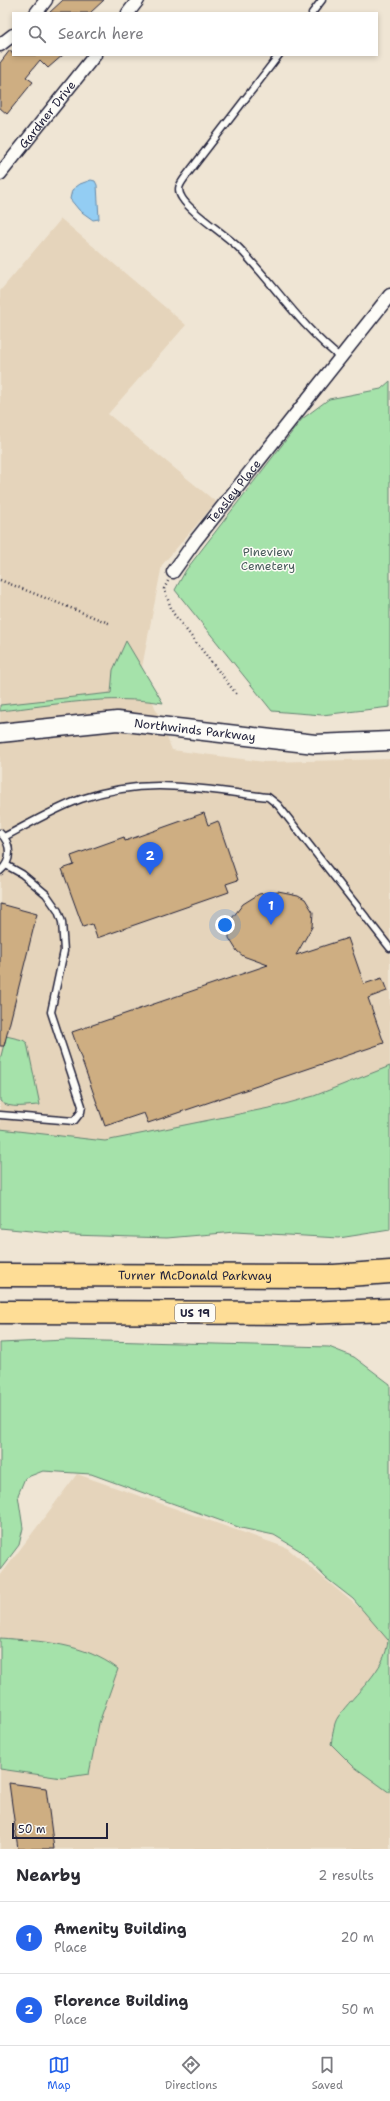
<!DOCTYPE html>
<style>
:root{--surface:#fff;--page:#f2f2f3;--text:#2b2b33;--muted:#7c7c81;--line:#e1e1e2;--accent:#2563eb}
body{margin:0;font-family:"Shantell Sans",sans-serif;background:var(--page);color:var(--text)}
.scale{position:absolute;left:12px;bottom:10px;width:96px;box-sizing:border-box;padding-left:4px;border:2px solid #22223b;border-top:0;font-size:11px;line-height:14px;white-space:nowrap;color:#22223b;-webkit-text-stroke:3px #fdfcf7;paint-order:stroke}
.you{position:absolute;left:225px;top:925px;width:14px;height:14px;margin:-10px;border:3px solid #fff;border-radius:50%;background:#1a73e8;box-shadow:0 0 0 6px #1a73e833}
.badge{display:grid;place-items:center;width:26px;height:26px;border-radius:50%;background:var(--accent);color:#fff;font-size:13px;font-weight:700}
.pin{position:absolute;translate:-50% -33px;filter:drop-shadow(0 1px 2px #0008)}
.pin::after{content:'';position:absolute;top:21px;width:14px;height:12px;background:inherit;clip-path:polygon(0 0,100% 0,50% 100%)}
.list{margin:0;padding:0;list-style:none}
h2{display:flex;justify-content:space-between;align-items:center;height:52px;margin:0;padding:0 16px;font-size:17px}
h2 small{font-size:13px;font-weight:400;color:var(--muted)}
.list li{display:grid;grid-template-columns:26px 1fr auto;gap:12px;align-items:center;box-sizing:border-box;height:72px;padding:0 16px;border-top:1px solid var(--line)}
.list b{display:block;font-size:15px;white-space:nowrap}
.list p{margin:0;font-size:13px;white-space:nowrap;color:var(--muted)}
.list em{font-size:13px;font-style:normal;color:var(--muted)}
.icon{flex:none;width:22px;height:22px;fill:none;stroke:currentColor;stroke-width:2;stroke-linecap:round;stroke-linejoin:round}
.map{position:relative;flex:none;width:390px;height:1849px;overflow:hidden}
.search{position:absolute;background:var(--surface);box-shadow:0 2px 6px #0003;left:12px;right:12px;top:12px;height:44px;display:flex;align-items:center;gap:10px;box-sizing:border-box;padding:0 14px;border-radius:0px;color:var(--muted);font-size:15px}
.sheet{height:196px;background:var(--surface)}
nav{display:flex;justify-content:space-around;align-items:center;box-sizing:border-box;height:56px;border-top:1px solid var(--line);background:var(--surface);font-size:11px;color:var(--muted)}
nav a{display:grid;justify-items:center;gap:2px}
nav .on{color:var(--accent)}
.map>svg:first-child{display:block}
.built{fill:#e5d4bb}
.green{fill:#a5e2aa;stroke:#648272}
.water{fill:#93cdf3;stroke:#6689a9}
.building{fill:#ceae82;stroke:#22223b}
.lines{fill:none;stroke-linecap:round;stroke-linejoin:round}
.lane-casing{stroke:#22223b;stroke-width:9}
.street-casing{stroke:#22223b;stroke-width:15}
.secondary-casing{stroke:#22223b;stroke-width:21}
.highway-casing{stroke:#22223b;stroke-width:25}
.path{stroke:#22223b;stroke-width:2.5;stroke-dasharray:1 3;stroke-linecap:butt}
.lane{stroke:#fdfcf7;stroke-width:6}
.street{stroke:#fdfcf7;stroke-width:12}
.secondary{stroke:#fdfcf7;stroke-width:18}
.highway{stroke:#fedd96;stroke-width:22}
.labels{text-anchor:middle;dominant-baseline:central;stroke-width:3;stroke-linejoin:round;paint-order:stroke}
.shield{fill:#fdfcf7;stroke:#646373;stroke-width:1}
.shield-label{font-size:11px;font-weight:bold;fill:#22223b}
.street-label{font-size:12px;fill:#22223b;stroke:#fdfcf7}
.park-label{font-size:12px;fill:#495c5c;stroke:#fdfcf7}
</style>
<div class="map">
<svg width="390" height="1849" viewBox="0 0 390 1849">
<rect width="100%" height="100%" fill="#efe5d4"/>
<filter id="ink" filterUnits="userSpaceOnUse"><feTurbulence type="fractalNoise" baseFrequency=".025" numOctaves="2"/><feDisplacementMap in="SourceGraphic" scale="8" xChannelSelector="R" yChannelSelector="G"/><feConvolveMatrix kernelMatrix="1 2 1 2 8 2 1 2 1" color-interpolation-filters="sRGB"/></filter>
<g filter="url(#ink)">
<path class="built" d="M61,219L186,325L108,414L216,502L162,565L141,672L172,750L265,762L390,759V1104L160,1163L0,1140V291Z
M77,1474L287,1548L390,1633V1664L330,1738L390,1785V1849H0V1576Z"/>
<path class="green" d="M390,381V707L322,715L272,711L175,590L186,570L302,419L329,399L381,389Z
M126,641L163,703C109,694 54,705 0,711V705L111,693L113,670Z
M6,1036L23,1040L27,1043L40,1105C29,1105 9,1110 0,1101V1060Z
M390,1066V1230L339,1238L235,1232L167,1238L71,1235L0,1228V1129L105,1141L274,1107L314,1096Z
M66,1340L329,1347L354,1357L390,1384V1793L353,1766L331,1744C333,1736 333,1724 338,1717C355,1692 386,1671 388,1640L353,1599L326,1578L299,1550L274,1535L241,1528L91,1474L43,1471L25,1478L18,1495L23,1528L19,1545L0,1570V1343Z
M0,1638C41,1641 84,1643 118,1669L99,1723L89,1774L62,1778L0,1769Z"/>
<path class="water" d="M91,180L95,181L97,185L99,219L93,220L79,210L70,199L72,190L80,184Z"/>
<path class="building" d="M63,0H104L90,13H49Z
M10,50L13,55H63L48,68L40,60L26,77L33,82L7,114L0,108V63Z
M204,813L208,825L218,821L238,880L226,884L229,892L97,938L92,924L83,927L62,869L74,865L71,856L124,837L125,841Z
M278,891L298,895L305,899L313,912L312,927L296,955L348,938L364,984L382,978L387,991L368,998L384,1043L148,1123L144,1113L105,1126L72,1032L268,965L243,956L237,951L229,938V922L243,904L259,894Z
M0,904L37,914L4,1046H0Z
M9,1783L46,1788L54,1849H18Z"/>
<g class="lines">
<defs>
<path id="lane" d="M312,13L322,0
M279,55L186,176C180,184 176,189 182,198C191,213 224,233 239,248C274,284 301,327 341,358
M0,833C12,844 12,861 0,871
M4,837C29,824 54,809 81,799C149,776 198,789 268,797L278,805L390,948
M0,1115L74,1121L81,1112L82,1106L51,1012L64,951L62,922L58,911L46,894L22,874L6,865"/>
<g id="street">
<path d="M36,13L46,0"/>
<path d="M128,13L138,0"/>
<path d="M0,45L13,35"/>
<path id="s1" d="M0,174L95,55"/>
<path id="s2" d="M173,572L195,541L390,295"/>
</g>
<g id="secondary">
<path id="s3" d="M0,733L117,721L315,744L390,741"/>
</g>
<g id="highway">
<path id="s4" d="M0,1275L334,1276L390,1272"/>
<path d="M0,1312L300,1313L390,1310"/>
</g>
</defs>
<use href="#lane" class="lane-casing"/>
<use href="#street" class="street-casing"/>
<use href="#secondary" class="secondary-casing"/>
<use href="#highway" class="highway-casing"/>
<path class="path" d="M0,580L111,624
M168,581L164,589L173,613L238,696"/>
<use href="#lane" class="lane"/>
<use href="#street" class="street"/>
<use href="#secondary" class="secondary"/>
<use href="#highway" class="highway"/>
</g>
</g>
<g class="labels">
<rect class="shield" x="175" y="1304" width="40" height="18" rx="3"/>
<g class="shield-label">
<text x="195" y="1313">US 19</text>
</g>
<g class="street-label">
<text stroke="none"><textPath href="#s1" startOffset="76">Gardner Drive</textPath></text>
<text stroke="none"><textPath href="#s2" startOffset="101">Teasley Place</textPath></text>
<text stroke="none"><textPath href="#s3" startOffset="196">Northwinds Parkway</textPath></text>
<text stroke="none"><textPath href="#s4" startOffset="195">Turner McDonald Parkway</textPath></text>
</g>
<g class="park-label">
<text x="268" y="552">Pineview<tspan x="268" dy="14">Cemetery</tspan></text>
</g>
</g>
</svg>
<div class="scale">50 m</div>
<div class="you"></div>
<div class="pin badge" style="left:271px;top:925px">1</div>
<div class="pin badge" style="left:150px;top:875px">2</div>
<div class="search"><svg class="icon" aria-label="search" viewBox="0 0 24 24"><circle cx="10" cy="10" r="6"/><path d="M15 15l6 6"/></svg>Search here</div>
</div>
<section class="sheet">
<h2>Nearby<small>2 results</small></h2>
<ul class="list">
<li><span class="badge">1</span><div><b>Amenity Building</b><p>Place</p></div><em>20 m</em></li>
<li><span class="badge">2</span><div><b>Florence Building</b><p>Place</p></div><em>50 m</em></li>
</ul>
</section>
<nav>
<a class="on"><svg class="icon" aria-label="map" viewBox="0 0 24 24"><path d="M3 6l6-2 6 2 6-2v14l-6 2-6-2-6 2zM9 4v14M15 6v14"/></svg>Map</a>
<a><svg class="icon" aria-label="directions" viewBox="0 0 24 24"><path d="M12 3l9 9-9 9-9-9zM9 14v-3h6M13 9l2 2-2 2"/></svg>Directions</a>
<a><svg class="icon" aria-label="saved" viewBox="0 0 24 24"><path d="M7 4h10v16l-5-4-5 4z"/></svg>Saved</a>
</nav>
